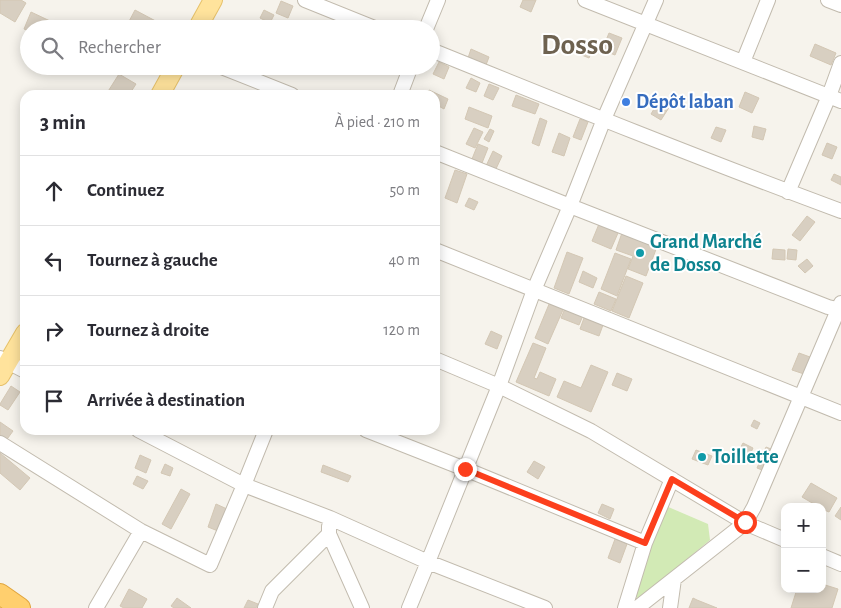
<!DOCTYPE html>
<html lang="fr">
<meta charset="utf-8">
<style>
:root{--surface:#fff;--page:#f7f7f7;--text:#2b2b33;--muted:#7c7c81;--line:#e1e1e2}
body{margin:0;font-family:"Alegreya Sans",sans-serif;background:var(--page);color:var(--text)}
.controls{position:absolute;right:15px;bottom:15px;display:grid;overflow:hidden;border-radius:10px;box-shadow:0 2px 12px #0003}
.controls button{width:45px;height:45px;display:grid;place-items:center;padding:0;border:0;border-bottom:1px solid var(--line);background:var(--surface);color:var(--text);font:25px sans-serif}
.stop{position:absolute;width:15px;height:15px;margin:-11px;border:4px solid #fc3f1d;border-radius:50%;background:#fff}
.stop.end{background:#fc3f1d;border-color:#fff;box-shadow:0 1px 5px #0008}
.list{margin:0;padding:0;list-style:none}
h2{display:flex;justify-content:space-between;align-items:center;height:65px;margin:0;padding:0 20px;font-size:21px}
h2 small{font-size:16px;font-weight:400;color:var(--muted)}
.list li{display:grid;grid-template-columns:32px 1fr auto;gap:15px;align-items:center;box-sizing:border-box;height:70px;padding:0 20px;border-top:1px solid var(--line)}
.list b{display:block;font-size:19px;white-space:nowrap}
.list em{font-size:16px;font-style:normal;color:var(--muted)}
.icon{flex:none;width:28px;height:28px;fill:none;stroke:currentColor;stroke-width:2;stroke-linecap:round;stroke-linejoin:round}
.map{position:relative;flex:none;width:841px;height:608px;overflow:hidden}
.search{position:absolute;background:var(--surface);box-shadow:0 2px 12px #0003;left:20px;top:20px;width:420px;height:55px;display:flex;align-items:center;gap:12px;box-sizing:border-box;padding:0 18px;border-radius:28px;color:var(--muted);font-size:19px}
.panel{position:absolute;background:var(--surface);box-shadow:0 2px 12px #0003;left:20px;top:90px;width:420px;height:345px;border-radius:15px}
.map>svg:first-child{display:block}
.green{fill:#d2eab5}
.building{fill:#d8cfc1;stroke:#d3c7b4}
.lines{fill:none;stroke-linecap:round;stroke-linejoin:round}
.minor-casing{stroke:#c2bbae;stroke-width:16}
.major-casing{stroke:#e6c16a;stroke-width:20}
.highway-casing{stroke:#e0a43c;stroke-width:22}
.minor{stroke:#fff;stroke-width:14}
.major{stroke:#ffe39c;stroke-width:18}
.highway{stroke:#ffcf6e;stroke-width:20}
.route{stroke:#fc3f1d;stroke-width:6}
.shop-dot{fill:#3f7fe0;stroke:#fff;stroke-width:2}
.culture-dot{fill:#0f9aa8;stroke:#fff;stroke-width:2}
.labels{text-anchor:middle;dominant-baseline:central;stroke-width:4;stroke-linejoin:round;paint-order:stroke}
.shop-label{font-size:20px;font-weight:bold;fill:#366cbe;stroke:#fff;text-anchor:start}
.culture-label{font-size:20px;font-weight:bold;fill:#0d838f;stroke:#fff;text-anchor:start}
.town-label{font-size:30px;font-weight:bold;fill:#6e6250;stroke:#fff}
</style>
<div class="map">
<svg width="841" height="608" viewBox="0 0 841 608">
<rect width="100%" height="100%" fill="#f6f3ec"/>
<path class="green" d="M666,506L708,524L710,540L639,599L634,596Z"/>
<path class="building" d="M0,0H21L26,3L15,22L0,13Z
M523,0H536L531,12L520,7Z
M281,1L293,6L288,18L276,13Z
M135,10L165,26L163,29H125Z
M264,10L274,15L270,23L260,18Z
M31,12L67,29H29V31L24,29Z
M609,33L622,38L615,55L602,50Z
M576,41L593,48L589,58L572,51Z
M815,44L836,53L831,65L810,56Z
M471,49L489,57L486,65L468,58Z
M439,62L449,67L444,79L433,74Z
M119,74L136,84L129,95H111L107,93Z
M471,78L480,83L476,92L466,88Z
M489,84L499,88L493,100L484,96Z
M429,90L448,99L444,109L435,104V95H426Z
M745,92L759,98L752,113L739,107Z
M516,95L539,104L535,114L512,106Z
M660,99L670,106L661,120L651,114Z
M469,107L492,116L488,128L465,119Z
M540,118L547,121L539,146L532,143Z
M580,119L588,122L581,140L573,137Z
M754,126L766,129L763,140L752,137Z
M716,127L726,130L721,142L711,138Z
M474,128L483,132L475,148L466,144Z
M490,129L494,131L489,142L484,139Z
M559,133L570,138L564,156L552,152Z
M827,143L837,147L832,159L822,155Z
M478,144L488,148L482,163L472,159Z
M493,151L502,156L495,171L486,166Z
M455,170L467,174L457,203L445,198Z
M834,174L841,177V185L831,180Z
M469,198L478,202L474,210L465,206Z
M807,216L815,222L800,241L792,235Z
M599,224L618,233L611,249L592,241Z
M623,230L658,244L646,276L628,269L633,256L616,250Z
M773,249L785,250V260L772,259Z
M788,249L797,250L796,260L787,259Z
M567,252L583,258L569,294L554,288Z
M615,253L631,259L617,296L601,289Z
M807,259L813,266L805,273L798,266Z
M583,271L597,278L593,288L579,282Z
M626,276L643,283L629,318L612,311Z
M599,292L616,299L611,311L594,304Z
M552,297L566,303L548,344L535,338Z
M566,306L584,313L579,325L561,318Z
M584,318L603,325L599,336L580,329Z
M491,331L502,336L497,349L485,344Z
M533,343L546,348L534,378L537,379L540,372L556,379L549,396L516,382Z
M799,353L810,357L804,374L792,370Z
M591,365L608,372L591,412L557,397L564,381L581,388Z
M617,373L632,379L627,391L612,385Z
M11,386L20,392L8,410L0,405V404Z
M754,420L760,423L757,429L751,426Z
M0,422L13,431L5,442L0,438Z
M743,443L753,448L748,459L737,454Z
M766,447L776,451L767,472L757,468Z
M696,450L712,456L708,465L692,459Z
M0,453L30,478L20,490L0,473Z
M140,455L151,460L146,473L135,468Z
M534,461L545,467L538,479L527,472Z
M165,464L173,468L170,476L161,473Z
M323,465L351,476L348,482L321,472Z
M137,476L148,481L143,489L133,484Z
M811,483L837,498L829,512L822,509V507H819L802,497Z
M181,489L190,494L171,529L162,524Z
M216,504L227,509L218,531L208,527Z
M602,504L614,509L610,519L598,513Z
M841,507V520L835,516Z
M615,539L627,544L620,563L608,558Z
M822,584L838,589L832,608H791L797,589H822Z
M129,589L147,599L142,608H124L120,606Z
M177,598L191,608H174L171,606Z
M693,598L697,600L717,608H689Z
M248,600L258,604L256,608H244Z"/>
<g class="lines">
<defs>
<path id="minor" d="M305,0L377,29
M585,0L841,101
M828,0L841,5
M426,29L438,0
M431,50C567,105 703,160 841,211
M743,62L768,0
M219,66L292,95
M400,95L411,66
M435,152L570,206L828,307L841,310
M788,192L829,96L841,63
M435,250L841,413
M0,358L25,371
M435,359L499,386L591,431L745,523L785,540
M138,430L244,485L330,518L428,562L545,608
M366,430L465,469L645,543
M0,443L141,531L210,565L244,485L266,430
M329,526V534L362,608
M822,556L841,564
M96,608L141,531
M265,608L272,591L329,534
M409,608L428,562L499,386L534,290L570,206L604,119L656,0
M625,608L645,543L672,479
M637,608L745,523L754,507L841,303
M670,608L674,579"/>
<path id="major" d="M197,29L213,0
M160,95L176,66
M0,376L25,333"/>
<path id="highway" d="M0,594L20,608"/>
</defs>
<use href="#minor" class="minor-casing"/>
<use href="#major" class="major-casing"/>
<use href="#highway" class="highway-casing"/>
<use href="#minor" class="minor"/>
<use href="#major" class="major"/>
<use href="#highway" class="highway"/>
</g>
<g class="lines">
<path class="route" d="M465,469L645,543L672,479L745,522"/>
</g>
<circle class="shop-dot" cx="626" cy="102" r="5"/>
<g class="culture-dot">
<circle cx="640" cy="253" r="5"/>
<circle cx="702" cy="457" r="5"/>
</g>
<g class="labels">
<g class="shop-label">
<text x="636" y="102">Dépôt laban</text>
</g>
<g class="culture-label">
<text x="650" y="242">Grand Marché<tspan x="650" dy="23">de Dosso</tspan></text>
<text x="712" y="457">Toillette</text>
</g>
<g class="town-label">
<text x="577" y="45">Dosso</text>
</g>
</g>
</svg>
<div class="controls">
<button>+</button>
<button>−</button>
</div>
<div class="stop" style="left:745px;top:522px"></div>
<div class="stop end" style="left:465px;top:469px"></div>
<div class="search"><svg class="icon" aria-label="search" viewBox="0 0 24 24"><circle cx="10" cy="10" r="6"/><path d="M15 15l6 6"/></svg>Rechercher</div>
<section class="panel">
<h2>3 min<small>À pied · 210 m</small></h2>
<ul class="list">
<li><svg class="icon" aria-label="ahead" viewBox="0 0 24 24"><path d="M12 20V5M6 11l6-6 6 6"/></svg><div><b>Continuez</b></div><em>50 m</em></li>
<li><svg class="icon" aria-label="left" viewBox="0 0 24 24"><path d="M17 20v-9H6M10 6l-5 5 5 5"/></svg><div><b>Tournez à gauche</b></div><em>40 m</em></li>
<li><svg class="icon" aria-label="right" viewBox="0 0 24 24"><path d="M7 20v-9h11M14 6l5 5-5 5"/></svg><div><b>Tournez à droite</b></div><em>120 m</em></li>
<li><svg class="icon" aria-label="arrive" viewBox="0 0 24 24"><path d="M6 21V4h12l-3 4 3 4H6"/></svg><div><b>Arrivée à destination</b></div></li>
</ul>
</section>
</div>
